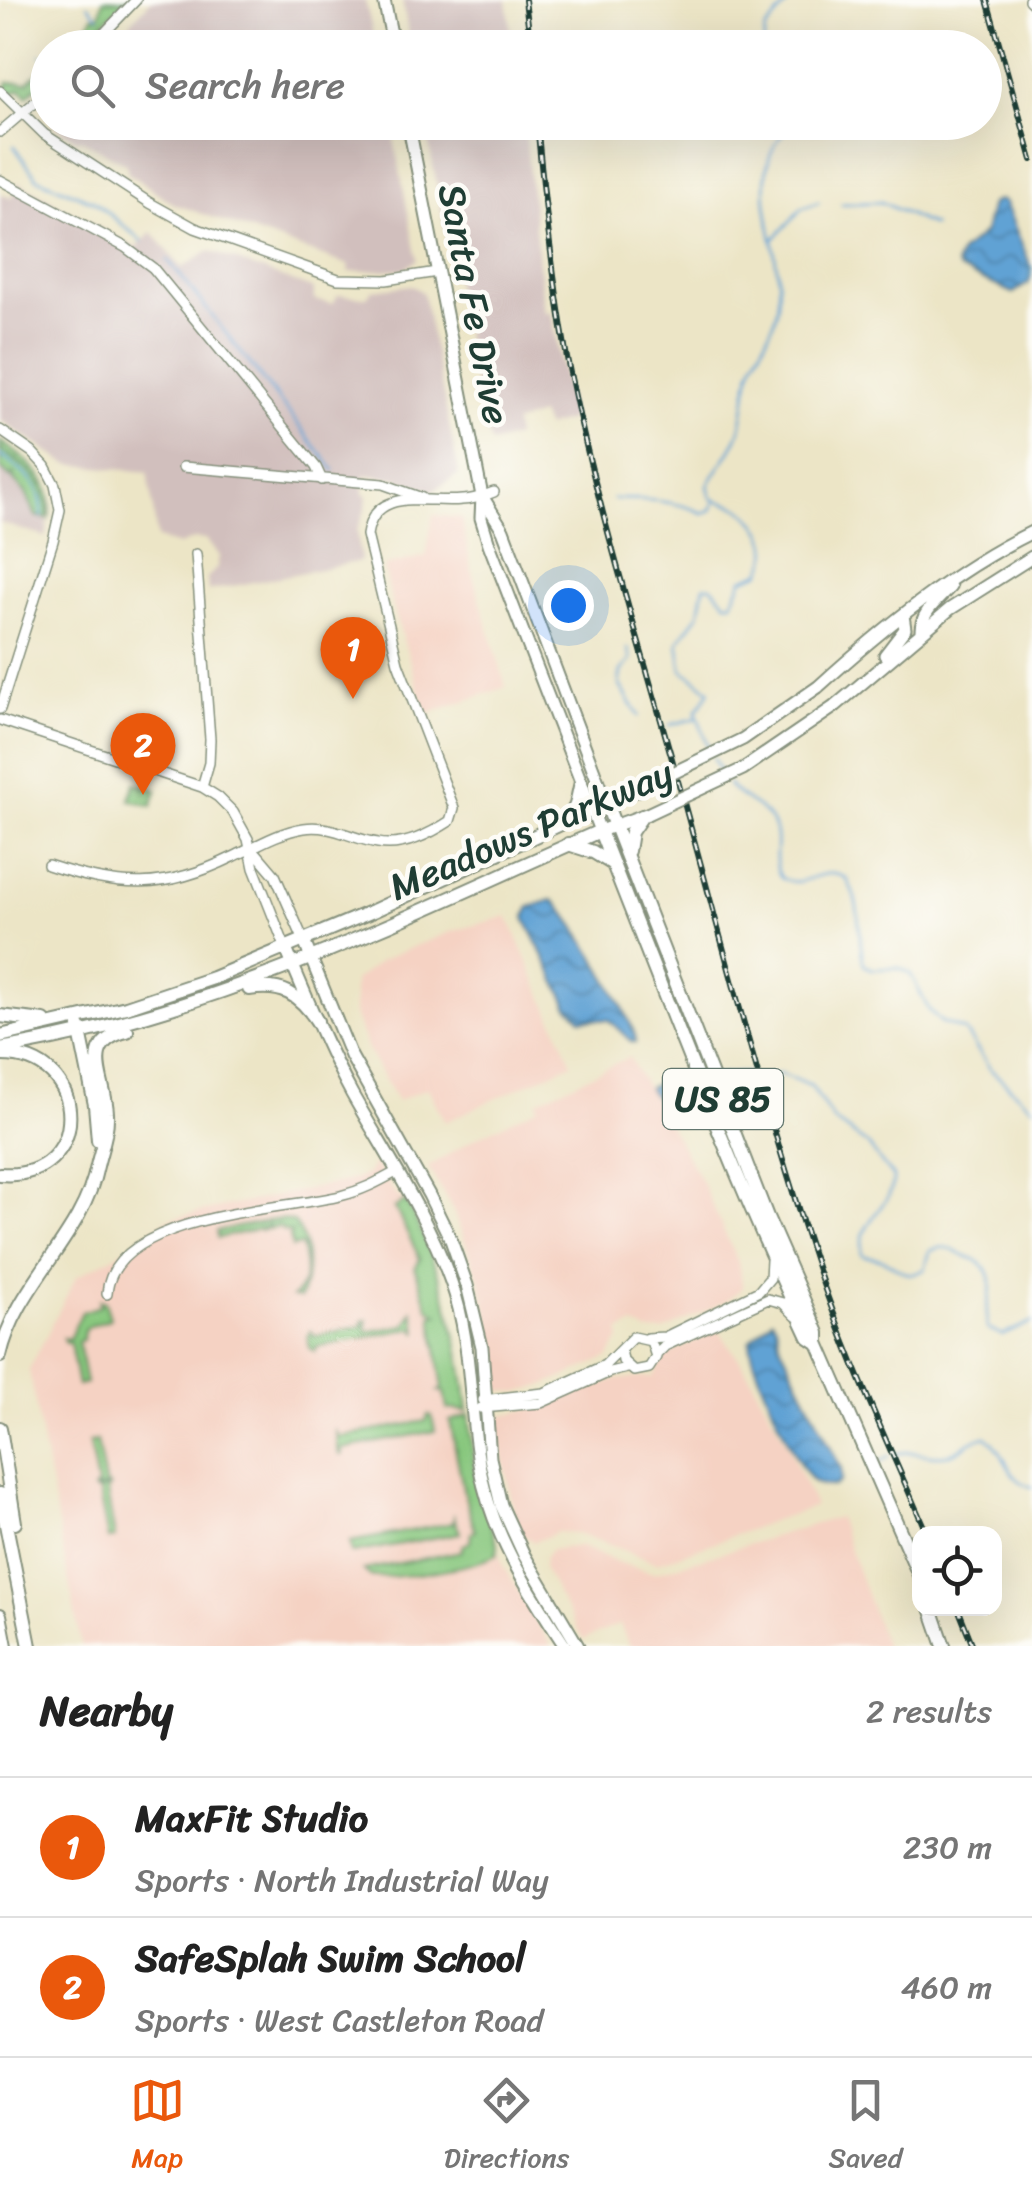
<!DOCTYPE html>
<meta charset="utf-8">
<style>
:root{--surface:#fff;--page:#f6f6f6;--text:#222;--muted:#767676;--line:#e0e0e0;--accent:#ea580c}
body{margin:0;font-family:Sriracha,sans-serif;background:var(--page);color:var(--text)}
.controls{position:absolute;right:30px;bottom:30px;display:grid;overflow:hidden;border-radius:20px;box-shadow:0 10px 40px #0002}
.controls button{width:90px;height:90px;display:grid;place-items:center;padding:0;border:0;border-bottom:2px solid var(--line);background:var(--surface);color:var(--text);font:50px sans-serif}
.you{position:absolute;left:568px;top:605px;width:35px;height:35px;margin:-25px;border:8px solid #fff;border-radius:50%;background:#1a73e8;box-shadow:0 0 0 15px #1a73e833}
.badge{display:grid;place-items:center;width:65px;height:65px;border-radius:50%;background:var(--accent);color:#fff;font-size:32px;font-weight:700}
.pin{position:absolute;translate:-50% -82px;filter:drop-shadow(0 2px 5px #0008)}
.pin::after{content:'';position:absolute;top:52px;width:35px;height:30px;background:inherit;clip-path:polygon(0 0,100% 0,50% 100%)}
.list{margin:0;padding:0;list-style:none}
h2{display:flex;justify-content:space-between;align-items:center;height:130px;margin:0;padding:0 40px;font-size:42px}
h2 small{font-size:32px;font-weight:400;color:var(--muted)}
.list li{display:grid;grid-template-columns:65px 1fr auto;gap:30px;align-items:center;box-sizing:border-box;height:140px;padding:0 40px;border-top:2px solid var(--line)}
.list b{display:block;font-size:38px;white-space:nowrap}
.list p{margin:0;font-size:32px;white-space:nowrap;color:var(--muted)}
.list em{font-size:32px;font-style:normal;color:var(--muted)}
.icon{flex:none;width:55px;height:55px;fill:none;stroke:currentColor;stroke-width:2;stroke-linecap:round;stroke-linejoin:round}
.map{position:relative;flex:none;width:1032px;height:1646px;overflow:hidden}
.search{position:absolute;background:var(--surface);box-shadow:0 10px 40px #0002;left:30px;right:30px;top:30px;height:110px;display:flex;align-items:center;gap:25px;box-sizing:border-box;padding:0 35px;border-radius:55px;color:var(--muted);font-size:38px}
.sheet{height:410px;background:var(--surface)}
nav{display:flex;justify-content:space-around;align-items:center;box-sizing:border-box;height:140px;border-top:2px solid var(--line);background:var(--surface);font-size:28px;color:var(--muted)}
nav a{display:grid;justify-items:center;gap:5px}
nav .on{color:var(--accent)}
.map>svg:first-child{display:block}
.built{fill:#f5d2c3}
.industrial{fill:#d1bfbd}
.green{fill:#88c77e;stroke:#548259;stroke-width:2.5}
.garden{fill:url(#garden-furrows);stroke:#548259;stroke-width:2.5}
.water{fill:url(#water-waves);stroke:#407084;stroke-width:2.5}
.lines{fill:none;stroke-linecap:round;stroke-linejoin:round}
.stream{stroke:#61a2d4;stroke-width:2.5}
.minor-casing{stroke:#86917d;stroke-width:12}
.major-casing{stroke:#86917d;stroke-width:15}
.highway-casing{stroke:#86917d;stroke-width:16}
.minor{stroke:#fff;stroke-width:9}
.major{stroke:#fff;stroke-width:11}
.highway{stroke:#fff;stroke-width:12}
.rail-casing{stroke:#1f3d34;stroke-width:6}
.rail{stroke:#fdfcf7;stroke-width:2.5;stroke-dasharray:8;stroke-linecap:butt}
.major-bridge-casing{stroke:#86917d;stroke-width:15;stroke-linecap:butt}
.major-bridge{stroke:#fff;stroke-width:11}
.labels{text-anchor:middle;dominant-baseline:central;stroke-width:9;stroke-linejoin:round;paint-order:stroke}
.shield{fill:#fdfcf7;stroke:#62766e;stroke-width:2.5}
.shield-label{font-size:35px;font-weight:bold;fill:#1f3d34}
.street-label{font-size:38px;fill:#1f3d34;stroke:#fdfcf7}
</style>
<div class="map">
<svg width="1032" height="1646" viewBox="0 0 1032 1646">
<defs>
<pattern id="garden-furrows" width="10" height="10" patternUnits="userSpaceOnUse" patternTransform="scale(2.5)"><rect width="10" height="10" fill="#88c77e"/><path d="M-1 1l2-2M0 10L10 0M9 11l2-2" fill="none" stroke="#6fa368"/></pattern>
<pattern id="water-waves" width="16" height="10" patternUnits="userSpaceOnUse" patternTransform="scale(2.5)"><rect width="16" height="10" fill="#61a2d4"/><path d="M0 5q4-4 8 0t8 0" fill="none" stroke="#4f85ad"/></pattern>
</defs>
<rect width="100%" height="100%" fill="#fdfcf7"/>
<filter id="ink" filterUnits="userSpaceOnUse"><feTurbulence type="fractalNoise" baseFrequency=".01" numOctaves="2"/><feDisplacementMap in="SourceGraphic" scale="20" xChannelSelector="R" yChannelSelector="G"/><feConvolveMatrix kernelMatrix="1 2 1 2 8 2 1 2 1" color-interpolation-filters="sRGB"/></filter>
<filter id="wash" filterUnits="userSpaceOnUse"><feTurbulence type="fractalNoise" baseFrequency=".0048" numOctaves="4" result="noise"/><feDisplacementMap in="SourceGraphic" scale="40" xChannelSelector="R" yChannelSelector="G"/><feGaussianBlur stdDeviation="2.25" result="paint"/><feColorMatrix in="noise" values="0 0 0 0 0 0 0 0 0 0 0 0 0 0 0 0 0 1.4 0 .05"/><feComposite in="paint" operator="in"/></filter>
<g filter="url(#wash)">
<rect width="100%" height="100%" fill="#ece5c6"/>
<path class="built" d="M433,515L462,518L471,569L506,687L426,714L391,600L384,566L426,556Z
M508,916L572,1063L445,1122L428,1088L397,1101L369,1052L354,1014V981L380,961L410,948L450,932Z
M629,1057L701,1180L738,1262L743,1288L726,1301L664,1331L648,1332L634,1325L620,1331V1339L609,1357L546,1385L520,1392L499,1391L495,1345L480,1281L453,1211L428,1167L475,1138L539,1107L537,1101Z
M374,1163L396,1195L406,1201L435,1264L462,1358L472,1455L484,1509L503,1566L551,1646H81L29,1370L76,1277L120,1253L168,1219L356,1179L368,1173Z
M718,1330L744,1366L785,1440L815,1506L657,1563L578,1533L557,1532L534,1542L518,1532L496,1423L502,1415L538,1408L618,1379L653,1377L664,1357Z
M838,1517L885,1646H629L620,1624L583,1640L543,1568L544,1559L550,1550L579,1546L620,1563L654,1573Z"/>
<path class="industrial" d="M151,0H365L376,47H109Z
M402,0H507L513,47H411Z
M51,123H391L417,260L404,269L349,272L348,265L174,204L128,173L126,164L81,139H76Z
M425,123H524L544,312H551L572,419L546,427L540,415L514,423L516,437L491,444L480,413Z
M18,182L136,248L152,232L182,268L210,251L314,289V300L333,304L338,295L367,297L372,290L412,285L423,293L459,474L433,491L395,478L365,475L363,494L367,495L366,508L357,530L361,561L208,591L207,578L217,568L219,556L206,540L195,539L179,545L157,539L148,472L67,464L0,420V194L11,198Z
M0,441L29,461L44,481L51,505L46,537L0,523Z"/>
<path class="green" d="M103,0H127L78,47H65L88,26L93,16L99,17Z
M47,64V77L27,96L21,89L9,95L5,90L8,82L27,83Z
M0,449C28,468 49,483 48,519L36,516L26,493L13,479L14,473L10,477L0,468Z
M135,783L157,790L152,806L130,800Z
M406,1201C441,1267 460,1335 468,1411L447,1409L444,1392L439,1391L443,1389L432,1316L438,1314L429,1309L415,1268L420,1259L395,1208Z
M268,1221L269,1227L218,1238L217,1231Z
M100,1300L105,1302L110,1318C100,1327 82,1320 83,1340L78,1341L86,1383L78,1385L70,1343H65L63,1338L69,1339L82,1312L100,1306Z
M413,1311L418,1333L414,1328L316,1347L315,1352L310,1349L308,1336L311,1331L314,1336L363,1326V1321L367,1320L366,1332L406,1325Z
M428,1415L432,1416L435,1431L342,1449V1455L339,1454L336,1432L340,1437L426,1421Z
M469,1415L476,1478L498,1546L496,1555C475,1567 400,1578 378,1577C369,1577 370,1576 364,1570L462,1551V1546L470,1542L471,1533L475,1531L464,1493L450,1421Z
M97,1441L105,1483L109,1486L94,1489L97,1485L89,1442Z
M109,1488L107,1492L115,1538L108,1539L99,1493L95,1491Z
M454,1517L460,1533L352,1553L350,1542L453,1523Z"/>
<path class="garden" d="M0,441C27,459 57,481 49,518C45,481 34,471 0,449Z
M281,1219L294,1222C310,1242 309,1276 300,1298L293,1297C309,1283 306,1267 301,1245L292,1247L289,1231H283L281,1227L260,1230L269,1227L268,1221Z"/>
<path class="water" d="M1000,200L1005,203L1032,269L1029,283L1013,293L959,269L956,264L960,253L984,233L991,204Z
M552,900C569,908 637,1025 636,1042H632L609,1020L581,1019L569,1007L525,918L530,907Z
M668,1078L682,1096L686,1113L679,1117L667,1112L648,1088Z
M772,1319L776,1325L779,1342L841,1469V1481L834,1486C827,1486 817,1485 812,1480C796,1464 751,1364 750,1341Z"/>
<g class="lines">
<path class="stream" d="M88,5L98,16
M763,48L765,30L791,0
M41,55L45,57
M14,146L37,178L95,202L142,241
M841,204L881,202L933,226
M772,241L801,209L819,202
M168,260L334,470
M0,455C24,472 44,485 42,517
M613,499C644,499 675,500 703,513L711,510L715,502
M628,649L631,660L621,671L619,684L639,716
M670,725L697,718
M710,751L696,712L710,691L682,669L678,642L699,614L704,586H711L726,602H732L743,579L761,572C776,548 763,525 741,509C733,503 720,503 711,498L708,486C717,467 732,454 739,433C747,411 744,387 753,366C762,343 776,327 778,302C783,253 754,204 770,156C774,144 783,134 789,122
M713,758L721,773
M728,784C739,800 763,805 772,822C782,840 770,861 781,878C807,891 817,864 846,878C863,904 857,936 864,965L873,969L899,968L910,973L929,1010L941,1022L965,1031L991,1070L1032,1107
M721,1075L749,1073
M770,1075L780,1074L811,1086L834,1121L867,1144L893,1177C895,1205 857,1218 862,1255C870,1258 879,1257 887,1262C901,1270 909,1280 925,1269L930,1251C944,1245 948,1247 960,1254C965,1257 971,1257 976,1260C1006,1278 980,1304 988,1329L1003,1335L1032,1322
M896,1454C913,1448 929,1459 947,1455C962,1451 971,1438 986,1436C1007,1451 1006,1480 1032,1487
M881,1461L889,1456"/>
</g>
</g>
<g filter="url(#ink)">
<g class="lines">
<defs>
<path id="minor" d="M1029,0L1032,3
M90,48L136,0
M0,91L44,134L150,203L195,228L338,279L386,280L437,272
M0,132L48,91
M0,180L125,247L153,268L316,467L322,480
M0,430L32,452L45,466L55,485L60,510L53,541L0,709
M183,467L383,484L422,498
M196,554L210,739L209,763L202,787
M0,720L166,775L202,787L218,797L233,812L248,839L254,868L286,949
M252,848L275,875L304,941
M48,865C120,889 164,891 233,857C256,846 279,832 304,828C331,824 352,839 378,843C402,848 430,834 450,821L454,808L398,663L367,535C375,485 426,504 462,500C473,500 484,496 494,492
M107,1294C112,1214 282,1210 340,1196C361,1191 378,1182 396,1172
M647,1338L665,1337L759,1291L770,1278L771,1260
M657,1354L665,1346L768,1299L783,1303L796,1316
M483,1400L544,1393L605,1365L633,1337L651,1341L656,1357L649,1368L634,1371L623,1361L621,1349
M481,1408L541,1403L610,1372L627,1368"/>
<path id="major" d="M384,0L394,48
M408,122L482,496L481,518L489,544L600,831L647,814
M482,496L503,530L606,803L636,791
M921,632C920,613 938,600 950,587
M885,655L905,629L903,615
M818,687C883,628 953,571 1032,532
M834,707L950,609L1032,557
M304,941L351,1056L429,1195L451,1240L467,1285L482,1347L490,1458L501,1505L524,1555L578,1646
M286,949C307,998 327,1048 352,1094C387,1156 427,1215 451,1282C473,1343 468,1407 480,1469C492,1535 529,1591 565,1646"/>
<path id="highway" d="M567,822L576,805L581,782
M568,844L593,852L611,863
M628,851L631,832L642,816
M249,989C283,984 299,994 317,1021
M0,1016L44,1021
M79,1027L95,1105L98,1140
M0,1036L126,1007L213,978L373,911L606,803L767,1217L818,1333V1343L920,1577
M0,1049C216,1014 401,918 600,831C667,1001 731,1171 809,1337L818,1343
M0,1055C93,1053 92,1182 0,1174
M0,1356C16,1284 83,1237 97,1166C101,1149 108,1131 107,1113C106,1080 78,1043 127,1031
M0,1428L15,1523
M0,1494L30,1646
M931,1608L944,1646
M0,1615L6,1646"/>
</defs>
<use href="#minor" class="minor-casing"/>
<use href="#major" class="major-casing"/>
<use href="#highway" class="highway-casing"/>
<use href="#minor" class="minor"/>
<use href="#major" class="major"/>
<use href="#highway" class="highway"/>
<defs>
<path id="rail" d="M525,0L531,48
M987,0L1032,160
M537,122C544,201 553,280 567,358C594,496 636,631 674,766
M678,781C722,940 762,1101 814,1258C845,1352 888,1443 927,1534
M958,1608L973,1646"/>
</defs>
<use href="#rail" class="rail-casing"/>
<use href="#rail" class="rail"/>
<defs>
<path id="major-bridge" d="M636,791L743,739L818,687
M647,814L743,769L834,707"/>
</defs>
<use href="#major-bridge" class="major-bridge-casing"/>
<use href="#major-bridge" class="major-bridge"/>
</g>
</g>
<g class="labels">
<rect class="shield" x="663" y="1069" width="120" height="60" rx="8"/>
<g class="shield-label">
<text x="723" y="1099">US 85</text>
</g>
<g class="street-label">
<text transform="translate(474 304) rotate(79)">Santa Fe Drive</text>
<text transform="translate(531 830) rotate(-23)">Meadows Parkway</text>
</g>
</g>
</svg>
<div class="controls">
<button><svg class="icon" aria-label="locate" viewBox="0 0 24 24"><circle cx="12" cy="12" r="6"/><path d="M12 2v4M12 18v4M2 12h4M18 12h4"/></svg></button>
</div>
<div class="you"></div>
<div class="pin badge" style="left:353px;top:699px">1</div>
<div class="pin badge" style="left:143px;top:795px">2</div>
<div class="search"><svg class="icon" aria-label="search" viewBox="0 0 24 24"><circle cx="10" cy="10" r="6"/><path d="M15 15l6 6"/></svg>Search here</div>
</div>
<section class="sheet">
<h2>Nearby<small>2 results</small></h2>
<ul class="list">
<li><span class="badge">1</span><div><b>MaxFit Studio</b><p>Sports · North Industrial Way</p></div><em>230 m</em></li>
<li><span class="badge">2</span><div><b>SafeSplah Swim School</b><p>Sports · West Castleton Road</p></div><em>460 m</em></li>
</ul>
</section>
<nav>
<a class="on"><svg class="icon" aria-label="map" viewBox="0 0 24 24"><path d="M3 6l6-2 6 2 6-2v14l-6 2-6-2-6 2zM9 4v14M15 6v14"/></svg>Map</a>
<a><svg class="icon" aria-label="directions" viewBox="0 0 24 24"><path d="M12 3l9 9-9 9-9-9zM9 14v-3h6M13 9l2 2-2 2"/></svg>Directions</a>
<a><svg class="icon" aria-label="saved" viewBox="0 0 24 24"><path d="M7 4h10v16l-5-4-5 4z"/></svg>Saved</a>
</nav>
